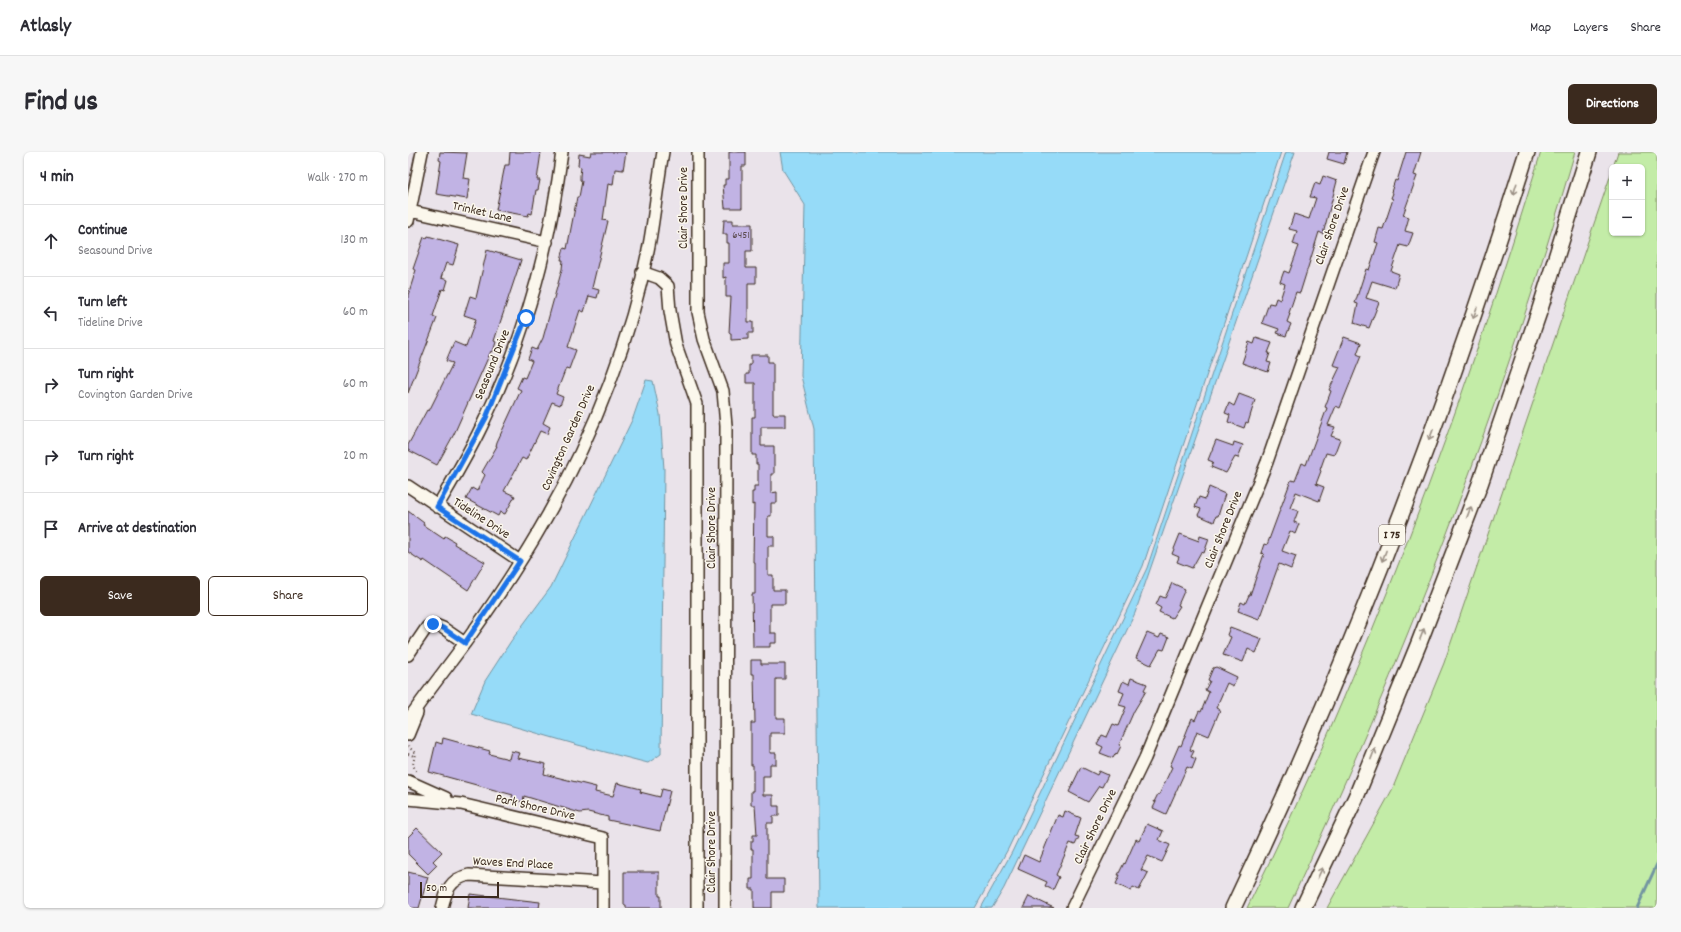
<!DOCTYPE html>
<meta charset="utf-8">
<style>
:root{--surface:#fff;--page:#f7f7f7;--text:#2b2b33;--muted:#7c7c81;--line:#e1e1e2;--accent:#3b2a1e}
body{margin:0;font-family:Dekko,sans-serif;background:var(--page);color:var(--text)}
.controls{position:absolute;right:12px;top:12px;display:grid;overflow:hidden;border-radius:6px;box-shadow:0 1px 3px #0004}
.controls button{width:36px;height:36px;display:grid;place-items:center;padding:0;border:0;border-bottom:1px solid var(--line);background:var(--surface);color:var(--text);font:20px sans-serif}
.scale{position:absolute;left:12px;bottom:10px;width:79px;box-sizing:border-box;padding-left:4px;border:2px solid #3b2a1e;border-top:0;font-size:11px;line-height:14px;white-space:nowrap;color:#3b2a1e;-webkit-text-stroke:3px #fbf7ec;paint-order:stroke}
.stop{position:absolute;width:12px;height:12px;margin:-9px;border:3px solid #1a73e8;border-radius:50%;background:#fff}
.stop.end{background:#1a73e8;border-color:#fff;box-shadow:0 1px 4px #0008}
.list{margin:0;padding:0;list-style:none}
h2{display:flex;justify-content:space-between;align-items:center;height:52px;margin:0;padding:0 16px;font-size:17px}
h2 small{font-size:13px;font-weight:400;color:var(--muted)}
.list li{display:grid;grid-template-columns:26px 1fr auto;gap:12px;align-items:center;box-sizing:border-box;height:72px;padding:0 16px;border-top:1px solid var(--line)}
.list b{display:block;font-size:15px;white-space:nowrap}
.list p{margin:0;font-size:13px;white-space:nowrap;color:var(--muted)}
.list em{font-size:13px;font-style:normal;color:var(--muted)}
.actions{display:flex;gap:8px;padding:12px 16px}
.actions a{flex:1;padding:9px 0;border:1px solid var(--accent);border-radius:6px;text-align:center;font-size:14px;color:var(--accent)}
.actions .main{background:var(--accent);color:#fff}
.icon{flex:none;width:22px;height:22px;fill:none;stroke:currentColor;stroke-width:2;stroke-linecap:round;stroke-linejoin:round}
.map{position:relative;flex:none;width:1249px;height:756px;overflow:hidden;border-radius:6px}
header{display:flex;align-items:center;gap:24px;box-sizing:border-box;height:56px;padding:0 20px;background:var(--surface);border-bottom:1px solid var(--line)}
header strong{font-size:19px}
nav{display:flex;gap:22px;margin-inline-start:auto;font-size:14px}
.intro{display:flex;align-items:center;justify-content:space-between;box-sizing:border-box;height:96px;padding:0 24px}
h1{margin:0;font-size:28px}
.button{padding:10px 18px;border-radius:6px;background:var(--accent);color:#fff;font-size:14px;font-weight:700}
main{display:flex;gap:24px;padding:0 24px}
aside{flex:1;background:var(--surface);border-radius:6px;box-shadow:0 1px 3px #0004}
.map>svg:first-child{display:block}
.green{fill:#c3eca7;stroke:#7f8b62}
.water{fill:#96dbf8;stroke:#7294a1}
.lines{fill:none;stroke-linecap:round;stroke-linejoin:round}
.stream{stroke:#7294a1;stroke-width:3}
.building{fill:#c1b3e4;stroke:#3b2a1e}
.minor-casing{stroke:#3b2a1e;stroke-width:14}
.highway-casing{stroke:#3b2a1e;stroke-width:18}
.path{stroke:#3b2a1e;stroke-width:2;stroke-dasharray:1 3;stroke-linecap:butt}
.minor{stroke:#fbf7ec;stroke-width:11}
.highway{stroke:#fbf7ec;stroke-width:15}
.oneway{stroke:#9b9085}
.route{stroke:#1a73e8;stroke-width:5}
.labels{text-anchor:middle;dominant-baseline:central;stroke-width:3;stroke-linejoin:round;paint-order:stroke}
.number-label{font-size:11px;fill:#5c4c50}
.shield{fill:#fbf7ec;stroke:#75685c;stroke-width:1}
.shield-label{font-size:12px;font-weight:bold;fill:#3b2a1e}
.street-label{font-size:13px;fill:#3b2a1e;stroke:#fbf7ec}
</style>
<header>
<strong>Atlasly</strong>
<nav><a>Map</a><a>Layers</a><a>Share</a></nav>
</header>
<div class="intro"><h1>Find us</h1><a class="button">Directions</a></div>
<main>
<aside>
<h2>4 min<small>Walk · 270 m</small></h2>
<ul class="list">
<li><svg class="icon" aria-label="ahead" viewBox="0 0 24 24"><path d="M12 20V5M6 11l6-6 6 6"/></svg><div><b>Continue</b><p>Seasound Drive</p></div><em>130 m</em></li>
<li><svg class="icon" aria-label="left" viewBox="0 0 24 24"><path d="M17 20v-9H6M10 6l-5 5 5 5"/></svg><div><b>Turn left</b><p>Tideline Drive</p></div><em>60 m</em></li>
<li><svg class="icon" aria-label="right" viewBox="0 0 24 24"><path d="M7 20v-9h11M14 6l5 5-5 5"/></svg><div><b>Turn right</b><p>Covington Garden Drive</p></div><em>60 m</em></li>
<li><svg class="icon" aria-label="right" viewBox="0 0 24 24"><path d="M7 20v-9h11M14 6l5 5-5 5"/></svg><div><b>Turn right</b></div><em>20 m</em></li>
<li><svg class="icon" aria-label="arrive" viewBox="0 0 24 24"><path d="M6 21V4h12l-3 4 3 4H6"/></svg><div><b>Arrive at destination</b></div></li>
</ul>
<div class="actions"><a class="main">Save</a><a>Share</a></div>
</aside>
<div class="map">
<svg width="1249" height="756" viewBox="0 0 1249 756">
<rect width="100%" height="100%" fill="#eae3ea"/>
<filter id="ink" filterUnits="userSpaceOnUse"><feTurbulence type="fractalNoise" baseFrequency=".025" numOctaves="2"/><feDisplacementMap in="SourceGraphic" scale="8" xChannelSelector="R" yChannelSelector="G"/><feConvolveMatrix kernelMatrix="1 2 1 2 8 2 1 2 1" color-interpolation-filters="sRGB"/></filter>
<g filter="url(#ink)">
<path class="green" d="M1133,0H1167C1092,259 994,512 880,756H839C959,514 1054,258 1133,0Z
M1210,0H1249V756H919L984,638L1036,511L1204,19V81H1234V15H1205Z"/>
<path class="water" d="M372,0H873L735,414L600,697L567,756H411L406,277L393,224L397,53L375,18Z
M878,0H887L727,461L596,736L584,756H573L604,700L739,416Z
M238,228L245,229L252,262L256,317L253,602L240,611L170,593L63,562L77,529L103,489L143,435L225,266Z"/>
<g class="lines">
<path class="stream" d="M1229,756L1249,712"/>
</g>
<path class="building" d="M32,0L59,1L55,26L62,27L59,47L28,42L33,9L31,8Z
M102,0H133L129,28H132L130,38H128L124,62L121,61L120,64L88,58L97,13H101Z
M183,0H218L215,18L207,17L205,33L200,32L195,68L200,69L184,136L191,138L189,146L181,144L176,160L172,158L160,195L168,198L161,217L158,216L148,242L155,245L152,253L144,250L135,271L142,275L139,282L132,279L118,308L114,306L96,339L107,344L97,362L92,360L90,364L58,347L64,336L69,339L77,323L74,320L89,294H88L89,290L113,238L109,236L114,225L117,226L124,209L120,207L124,196L129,198L135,186L154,117L155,108H153L156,96L159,97L169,45H171L174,29L172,28V24L173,15L170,14L171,2L182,4Z
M321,0H338V14H334V56H317L315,33H317V27H321Z
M921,0H939L936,12L919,7Z
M998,0H1013L1006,23L1009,24L995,63L1001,65L997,79L1005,81L1000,95L992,93L983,119L991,122L987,136L964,129L958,146L971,150L961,176L946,171L950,152L947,151L958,117L961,118L970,91L967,90L971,76L975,77L985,47L983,46L985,41L983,40L987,28L989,29Z
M915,24L929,29L915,82L911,80L892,141L888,140L881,161L882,162L879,170L883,172L878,184L869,181L871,177L854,171L861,151L866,152L868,146L872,148L877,132L872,130L876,119L881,121L891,94L885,92L889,79L881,77L886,62L901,67L908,46L902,45L907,31L912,33Z
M316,68H325V72H344V99H338V116H348V131H340V170H345V181H340V187L323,188V181H321L323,145H318V125L315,126V111H321V91H319V82H315Z
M20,84L51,93L45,113L38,111L33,126L40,128L37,138L34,137L25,164L29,166L0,241V143L8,118L5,117L16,85L19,86Z
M79,98L113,108L86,189L88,190L85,200L83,199L46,282L29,313L0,298V293L19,258L21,259L45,211L38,209L46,190L58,195L68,167L56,163L62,144L68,146Z
M936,185L953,191L949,202L953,204L932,256L928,254L920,273L927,275L923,284L932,287L926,303L918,301L912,318L913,319L908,332L916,335L911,349L888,340L882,356L890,359L886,370L891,372L887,382L882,379L874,399L888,404L883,417L871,412L851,467L830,459L833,450L837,452L841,443H842L856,402L853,401L856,392L859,393L883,328L887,329L894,311L898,313L919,256L917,255L923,239L921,238L932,215L925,213Z
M848,186L864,191L860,201H862L859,210L863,211L860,220L834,211L841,190L846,192Z
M343,203H360V210H365V262H377V275H353V294H366V322H363V341L369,340V351H363V364H360V384H366V394H360V423H365V438H377V452H362V481H368V491H362V495H345L344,442H347V410H345L346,352L344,353V340H346V334H350V312H348V303H344V265H347V231H338V222H341V213H343Z
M831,242L847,248L840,271L838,270L836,276L820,270L822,263L817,261L821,251L826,254Z
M808,288L825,294L826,290L835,293L830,306L827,305L818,321L803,315L805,310L800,308Z
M801,335L817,342L810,364H808L806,370L790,363L793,357L787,355L791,345L797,347Z
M0,359L16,371L15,373L36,387L37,384L47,390L46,392L77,410L60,438L16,408L15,410L0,400Z
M772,382L791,389L792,384L801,387L796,401L793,400L784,416L769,410L771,405L764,402Z
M764,431L777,437L770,453L772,454L764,466L751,460L753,456L748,453L752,444L757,446Z
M822,475L854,487L848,501L840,497L835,510L815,503L823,485L819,483Z
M739,481L751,486L753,482L761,485L756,498L752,497L743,513L728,506Z
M343,508H353V512H377V527H368V566H377V581H362V601H368V612H362V624H355V643H365V654H371V664H365V671H359V727H376V740H364V756H346V737H342V727H345V697H343V689H345V683H349L347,653H343V639H345V613H343V571H347L346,522H343Z
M808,515L829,525L825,534L819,531L808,556L812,558L801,584L789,579L782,598L786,599L783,605L788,607L784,617L779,615L758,662L745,656L748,650H746L750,642L751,643L764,615L762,614L771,593L773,594L784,566L787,568L791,559L793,560L801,540L797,538L802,529L800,528L805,516Z
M723,526L739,532L736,538L738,539L726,559L711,593L713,594L709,602L708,601L705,606L692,601L695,595L689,592L694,583L699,585L705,572L710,574L718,555L711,553L716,541L711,539L715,529L721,532Z
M35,586L82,599L81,602L101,607L103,599L112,601L110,606L138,612L136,622L188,635L187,640L205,644L209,631L233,637L232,640L252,645L254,637L262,639L252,679L200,668V665L180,660L172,661L116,644L115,650L103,647L105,643L21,620L28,590L34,592Z
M673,615L689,623L691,619L700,623L694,635L691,634L680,650L661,640Z
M657,659L673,666L667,684L671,685L667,693L662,691L648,723L651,725L645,738L637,734L639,730L610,717L616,703L631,710L650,663L655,665Z
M739,672L755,679L751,688L762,693L754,710L740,704L733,718L740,721L731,738L725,735L723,739L708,732L712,723H710L716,711L717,712L728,687L731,689Z
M9,676L34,700L25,709L29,713L20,722L0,702V685Z
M0,720L20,725L11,756H0Z
M216,720H251V744H253V756H218V753H216Z
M62,742L132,750L131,756H60Z
M621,744L646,756H615Z"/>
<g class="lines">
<defs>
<path id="minor" d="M290,0V160L296,187L315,239L318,274L317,756
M2,59L139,90
M0,69L14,0
M234,120L251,126L260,134L262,159L268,193L289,252V756
M0,334L112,409
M29,355C46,326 63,298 77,267C118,183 142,93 154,0
M0,503L19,475L25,472L35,476L57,491
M0,568C20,539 42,512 62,484C89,446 115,407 138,366C186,283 225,182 242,88C247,59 250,29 255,0
M0,583L9,561
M0,629L38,646
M0,647L53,652L195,686V756
M34,756C38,739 42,727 61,723L195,731
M664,756L737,606L859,310L966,0"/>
<path id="highway" d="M825,756C941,512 1038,258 1119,0
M895,756L948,645L1011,491L1072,332L1132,157L1181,0"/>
</defs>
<use href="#minor" class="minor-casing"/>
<use href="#highway" class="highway-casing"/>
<path class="path" d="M0,594L7,601L5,613L9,621
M0,602L6,604"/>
<use href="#minor" class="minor"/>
<use href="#highway" class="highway"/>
</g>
<defs><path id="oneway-shaft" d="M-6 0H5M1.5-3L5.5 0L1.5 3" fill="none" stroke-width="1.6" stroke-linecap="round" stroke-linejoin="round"/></defs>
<g class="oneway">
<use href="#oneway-shaft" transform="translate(1107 37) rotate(107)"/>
<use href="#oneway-shaft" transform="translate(1067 161) rotate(109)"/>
<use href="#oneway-shaft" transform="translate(1023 283) rotate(111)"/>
<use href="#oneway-shaft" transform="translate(1061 360) rotate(-69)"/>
<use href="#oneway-shaft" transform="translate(976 404) rotate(111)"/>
<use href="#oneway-shaft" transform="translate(1014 482) rotate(-69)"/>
<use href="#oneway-shaft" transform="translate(965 602) rotate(-69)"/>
<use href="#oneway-shaft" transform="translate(912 721) rotate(-65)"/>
</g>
</g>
<g class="lines" filter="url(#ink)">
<path class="route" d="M25,472L35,476L57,491L112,409L29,355L78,266L118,166"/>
</g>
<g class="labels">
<g class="number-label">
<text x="333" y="84">6451</text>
</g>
<rect class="shield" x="971" y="373" width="26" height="20" rx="3"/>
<g class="shield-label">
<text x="984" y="383">I 75</text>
</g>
<g class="street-label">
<text transform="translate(276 56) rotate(-90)">Clair Shore Drive</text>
<text transform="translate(74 61) rotate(13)">Trinket Lane</text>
<text transform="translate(925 74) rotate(-71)">Clair Shore Drive</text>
<text transform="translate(85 213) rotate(-68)">Seasound Drive</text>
<text transform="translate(161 286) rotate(-66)">Covington Garden Drive</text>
<text transform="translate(73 367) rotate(33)">Tideline Drive</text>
<text transform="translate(304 376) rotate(-90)">Clair Shore Drive</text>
<text transform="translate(816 378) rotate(-68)">Clair Shore Drive</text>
<text transform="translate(127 656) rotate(13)">Park Shore Drive</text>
<text transform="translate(688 675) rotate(-64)">Clair Shore Drive</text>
<text transform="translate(304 700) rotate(-90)">Clair Shore Drive</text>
<text transform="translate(105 712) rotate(3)">Waves End Place</text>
</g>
</g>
</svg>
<div class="controls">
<button>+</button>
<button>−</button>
</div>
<div class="scale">50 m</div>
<div class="stop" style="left:118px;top:166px"></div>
<div class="stop end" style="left:25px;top:472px"></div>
</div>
</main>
